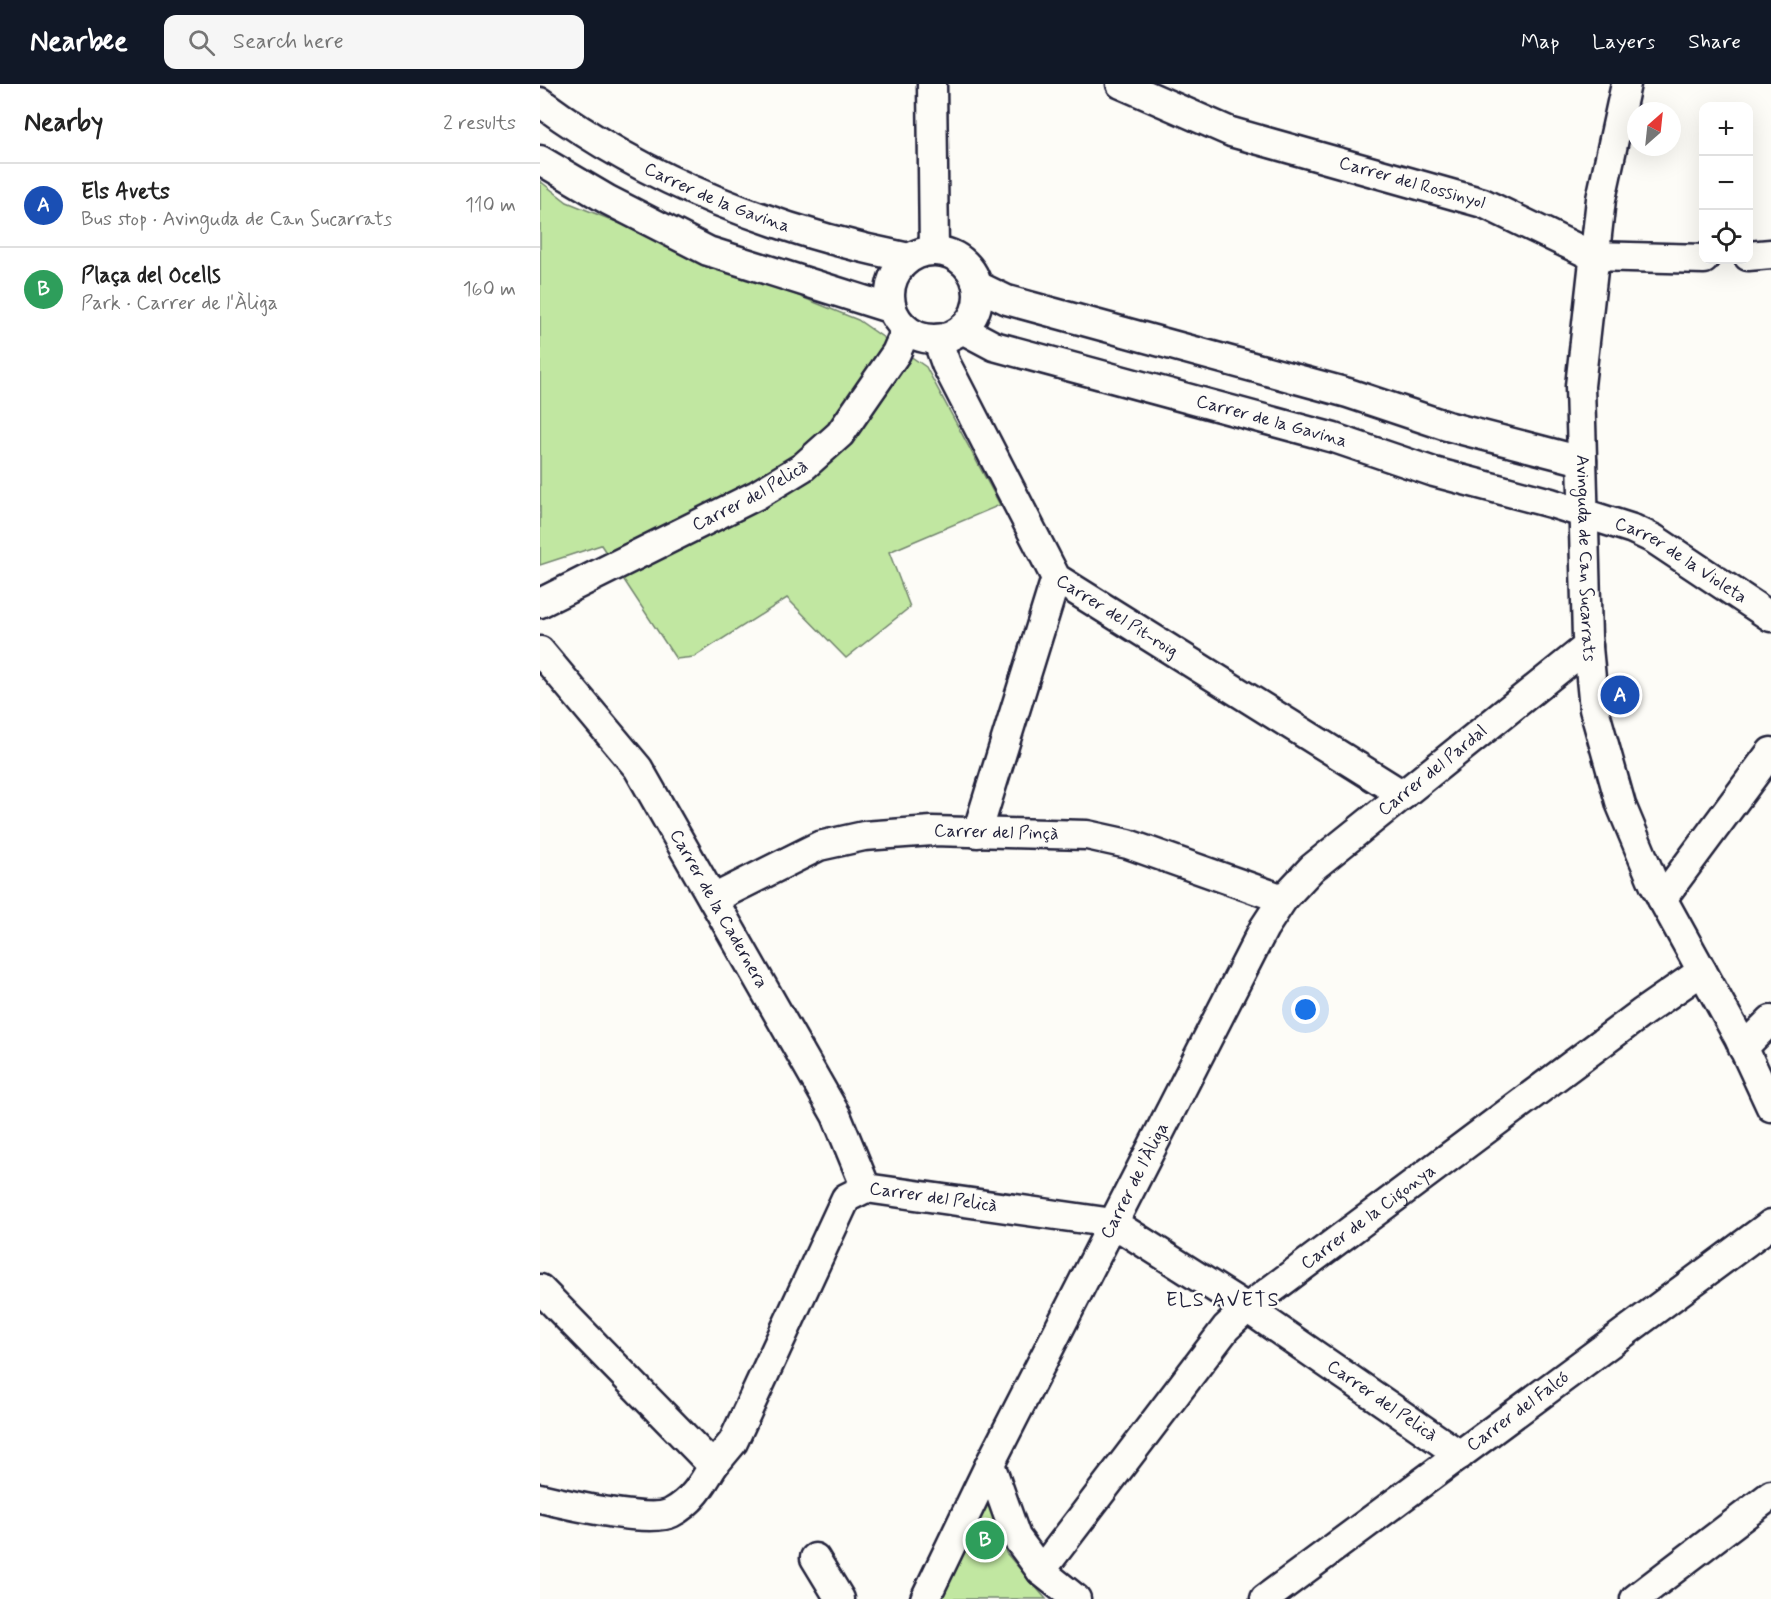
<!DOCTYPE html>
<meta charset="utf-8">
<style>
:root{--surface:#fff;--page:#f6f6f6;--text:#222;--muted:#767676;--line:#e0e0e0;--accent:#111827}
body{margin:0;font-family:Mynerve,sans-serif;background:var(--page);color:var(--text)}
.controls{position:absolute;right:18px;top:18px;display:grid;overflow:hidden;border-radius:12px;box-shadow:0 6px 24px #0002}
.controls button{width:54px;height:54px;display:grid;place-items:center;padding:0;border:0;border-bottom:2px solid var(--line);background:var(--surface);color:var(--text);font:30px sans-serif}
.compass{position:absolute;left:1087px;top:18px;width:54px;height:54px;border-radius:50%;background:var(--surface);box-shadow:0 6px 24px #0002;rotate:27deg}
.you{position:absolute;left:766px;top:926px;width:21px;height:21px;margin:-15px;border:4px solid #fff;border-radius:50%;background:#1a73e8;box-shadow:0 0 0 9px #1a73e833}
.badge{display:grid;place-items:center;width:39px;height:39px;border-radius:50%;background:var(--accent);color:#fff;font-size:20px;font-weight:700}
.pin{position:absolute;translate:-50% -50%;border:3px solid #fff;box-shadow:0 2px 6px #0006}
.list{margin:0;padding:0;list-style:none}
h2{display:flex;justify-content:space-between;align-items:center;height:78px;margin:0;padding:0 24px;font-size:26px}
h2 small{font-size:20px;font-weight:400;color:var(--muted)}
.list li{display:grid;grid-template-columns:39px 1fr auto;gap:18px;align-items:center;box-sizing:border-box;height:84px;padding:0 24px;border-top:2px solid var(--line)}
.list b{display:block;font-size:22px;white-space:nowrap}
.list p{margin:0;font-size:20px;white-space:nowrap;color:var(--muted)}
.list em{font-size:20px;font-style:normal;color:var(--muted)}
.icon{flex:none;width:33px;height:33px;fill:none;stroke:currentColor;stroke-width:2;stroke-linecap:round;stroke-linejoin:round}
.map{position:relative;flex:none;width:1231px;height:1515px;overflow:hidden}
header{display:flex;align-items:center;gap:36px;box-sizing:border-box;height:84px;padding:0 30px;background:var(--accent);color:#fff}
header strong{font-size:28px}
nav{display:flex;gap:33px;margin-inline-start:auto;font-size:21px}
.search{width:420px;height:54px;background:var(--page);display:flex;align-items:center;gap:15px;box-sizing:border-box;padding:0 21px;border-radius:12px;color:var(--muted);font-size:22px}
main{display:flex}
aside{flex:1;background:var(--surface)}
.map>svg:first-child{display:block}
.green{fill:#c1e7a1;stroke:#72846e;stroke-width:1.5}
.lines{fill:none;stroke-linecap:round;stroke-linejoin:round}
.minor-casing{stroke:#22223b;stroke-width:33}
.minor{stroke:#fdfcf7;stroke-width:28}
.labels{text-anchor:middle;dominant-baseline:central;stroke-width:5;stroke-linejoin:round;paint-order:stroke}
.street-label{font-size:18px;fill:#22223b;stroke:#fdfcf7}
.neighbourhood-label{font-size:20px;letter-spacing:1.5px;fill:#22223b;stroke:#fdfcf7}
</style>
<header>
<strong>Nearbee</strong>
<div class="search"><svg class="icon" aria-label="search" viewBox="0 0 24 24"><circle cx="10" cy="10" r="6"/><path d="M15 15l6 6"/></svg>Search here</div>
<nav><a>Map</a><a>Layers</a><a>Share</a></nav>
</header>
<main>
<aside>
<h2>Nearby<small>2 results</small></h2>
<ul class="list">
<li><span class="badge" style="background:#1a4fb4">A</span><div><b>Els Avets</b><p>Bus stop · Avinguda de Can Sucarrats</p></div><em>110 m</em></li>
<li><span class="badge" style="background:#2e9e5b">B</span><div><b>Plaça del Ocells</b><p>Park · Carrer de l'Àliga</p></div><em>160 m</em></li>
</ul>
</aside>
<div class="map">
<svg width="1231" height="1515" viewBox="0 0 1231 1515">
<rect width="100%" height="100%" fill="#fdfcf7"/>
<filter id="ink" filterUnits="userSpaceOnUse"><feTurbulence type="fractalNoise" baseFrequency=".0167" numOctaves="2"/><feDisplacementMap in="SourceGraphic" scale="12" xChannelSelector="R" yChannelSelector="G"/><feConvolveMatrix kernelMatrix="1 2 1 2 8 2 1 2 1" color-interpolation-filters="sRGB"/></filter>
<g filter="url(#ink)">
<path class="green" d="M0,97L27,118L318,236L386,283L460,421L349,468L370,523L306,574L247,514L154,573L136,575L61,461L0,481Z
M449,1417L460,1443L466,1469L506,1515H397Z"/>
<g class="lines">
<defs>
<g id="minor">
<path d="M392,0L394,166"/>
<path id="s1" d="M581,0L691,48L943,119L1053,172L1164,175"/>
<path id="s2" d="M1086,0L1061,115L1040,302L1047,553L1054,625L1081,721L1114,800L1199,954L1231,1023"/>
<path id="s3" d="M0,18C108,98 238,148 369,174"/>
<path d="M0,76L68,116L168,167L352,225"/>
<circle cx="394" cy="211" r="44"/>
<path d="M1208,172L1231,170"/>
<path d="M438,202L467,216L808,309L907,342L1042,377"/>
<path id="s4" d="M422,245L454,262L794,354L894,388L1011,419L1093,445L1114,455L1231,533"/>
<path id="s5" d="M397,255L406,280L516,494L863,711"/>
<path id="s6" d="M0,519L217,411L263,383L300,350L356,269L366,246"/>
<path id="s7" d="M0,567L98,684L296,1031L326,1104"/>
<path d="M437,749L516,494"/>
<path id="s8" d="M173,815L279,762L324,752L392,747L547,751L588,760L743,815"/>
<path d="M1122,815L1231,668"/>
<path d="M1203,964L1231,936"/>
<path id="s9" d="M0,1205L173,1382L193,1358L306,1114L326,1104L573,1139L707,1224L920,1371"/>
<path d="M450,1380L476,1453L501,1487L536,1515"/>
<path d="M0,1414C25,1420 110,1440 131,1429C152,1418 162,1401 173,1382"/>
<path d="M275,1474L300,1515"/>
<path id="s10" d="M501,1487L686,1244L707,1224L1103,928L1162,887"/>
<path id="s11" d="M385,1515L450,1380L724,844L743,815L772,784L1048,562"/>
<path id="s12" d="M725,1515L1231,1140"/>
<path d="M1095,1515L1231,1411"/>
</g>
</defs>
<use href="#minor" class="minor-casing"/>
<use href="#minor" class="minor"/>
</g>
</g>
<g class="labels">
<g class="street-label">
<text stroke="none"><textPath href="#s1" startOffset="308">Carrer del Rossinyol</textPath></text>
<text stroke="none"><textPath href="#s3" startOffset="202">Carrer de la Gavina</textPath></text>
<text stroke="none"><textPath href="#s4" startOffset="324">Carrer de la Gavina</textPath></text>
<text stroke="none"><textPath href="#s6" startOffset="236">Carrer del Pelicà</textPath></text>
<text stroke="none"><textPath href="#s2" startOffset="478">Avinguda de Can Sucarrats</textPath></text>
<text stroke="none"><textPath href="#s4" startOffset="758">Carrer de la Violeta</textPath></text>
<text stroke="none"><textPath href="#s5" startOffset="339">Carrer del Pit-roig</textPath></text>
<text stroke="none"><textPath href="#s11" startOffset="984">Carrer del Pardal</textPath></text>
<text stroke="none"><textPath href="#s8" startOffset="297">Carrer del Pinçà</textPath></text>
<text stroke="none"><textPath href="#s7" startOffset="315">Carrer de la Cadernera</textPath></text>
<text stroke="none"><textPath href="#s11" startOffset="468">Carrer de l'Àliga</textPath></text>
<text stroke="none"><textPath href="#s9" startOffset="638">Carrer del Pelicà</textPath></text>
<text stroke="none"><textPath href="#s10" startOffset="486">Carrer de la Cigonya</textPath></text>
<text stroke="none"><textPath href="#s9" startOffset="1142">Carrer del Pelicà</textPath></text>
<text stroke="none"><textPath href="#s12" startOffset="315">Carrer del Falcó</textPath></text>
</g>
<g class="neighbourhood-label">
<text x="683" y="1216">ELS AVETS</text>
</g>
</g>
</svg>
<div class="controls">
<button>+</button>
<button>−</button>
<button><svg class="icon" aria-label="locate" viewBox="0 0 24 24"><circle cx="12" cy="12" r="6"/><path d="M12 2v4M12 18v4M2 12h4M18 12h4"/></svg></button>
</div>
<svg class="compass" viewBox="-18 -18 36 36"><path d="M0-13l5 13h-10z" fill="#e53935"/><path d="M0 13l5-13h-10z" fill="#767676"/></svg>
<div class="you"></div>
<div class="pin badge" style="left:1080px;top:611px;background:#1a4fb4">A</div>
<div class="pin badge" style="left:445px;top:1456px;background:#2e9e5b">B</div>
</div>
</main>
